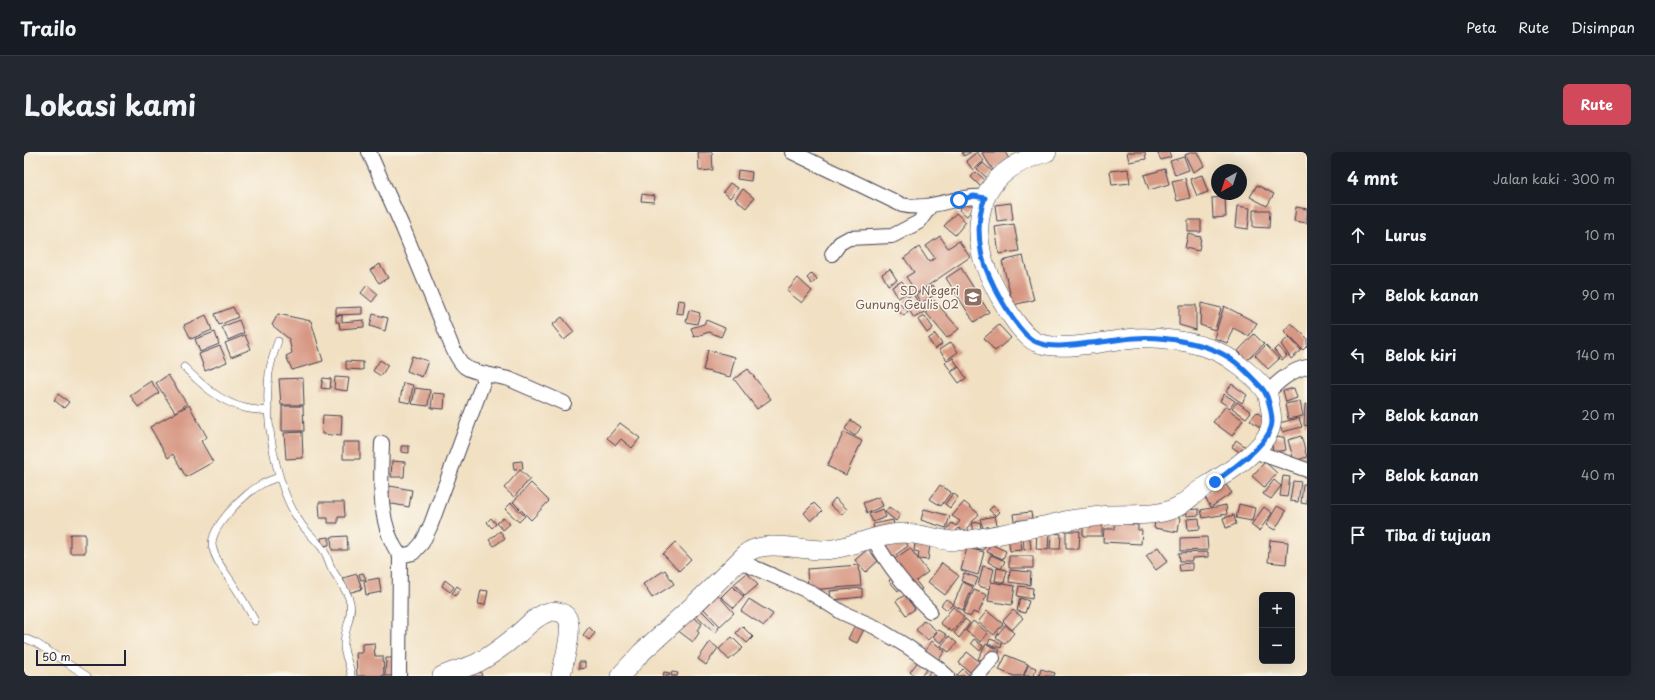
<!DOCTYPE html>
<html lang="id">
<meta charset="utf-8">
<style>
:root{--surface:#171b24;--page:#242831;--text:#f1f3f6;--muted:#9ea1a6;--line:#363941;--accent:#d1495b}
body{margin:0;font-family:"Playpen Sans",sans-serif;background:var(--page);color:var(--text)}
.controls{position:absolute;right:12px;bottom:12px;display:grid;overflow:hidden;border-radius:6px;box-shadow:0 4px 16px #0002}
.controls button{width:36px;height:36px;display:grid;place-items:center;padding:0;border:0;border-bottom:1px solid var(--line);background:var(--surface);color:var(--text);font:20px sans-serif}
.compass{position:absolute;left:1187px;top:12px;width:36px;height:36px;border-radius:50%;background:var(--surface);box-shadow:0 4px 16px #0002;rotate:219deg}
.scale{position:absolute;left:12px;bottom:10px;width:90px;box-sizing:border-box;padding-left:4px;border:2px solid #22223b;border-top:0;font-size:11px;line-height:14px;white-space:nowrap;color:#22223b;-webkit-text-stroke:3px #fbf7ec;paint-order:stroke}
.stop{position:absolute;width:12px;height:12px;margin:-9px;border:3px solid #1a73e8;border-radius:50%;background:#fff}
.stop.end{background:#1a73e8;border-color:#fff;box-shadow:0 1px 4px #0008}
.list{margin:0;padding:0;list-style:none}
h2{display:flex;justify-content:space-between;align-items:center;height:52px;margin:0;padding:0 16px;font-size:17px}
h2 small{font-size:13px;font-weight:400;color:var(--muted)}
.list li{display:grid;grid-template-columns:26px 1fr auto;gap:12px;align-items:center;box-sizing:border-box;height:60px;padding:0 16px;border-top:1px solid var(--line)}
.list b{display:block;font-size:15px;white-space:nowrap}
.list em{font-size:13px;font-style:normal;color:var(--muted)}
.icon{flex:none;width:22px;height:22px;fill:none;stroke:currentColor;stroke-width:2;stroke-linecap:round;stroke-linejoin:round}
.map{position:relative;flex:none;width:1283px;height:524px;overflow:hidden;border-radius:6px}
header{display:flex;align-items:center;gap:24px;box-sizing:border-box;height:56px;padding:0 20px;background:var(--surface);border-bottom:1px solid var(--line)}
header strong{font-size:19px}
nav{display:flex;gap:22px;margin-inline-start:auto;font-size:14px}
.intro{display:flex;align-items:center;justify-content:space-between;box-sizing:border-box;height:96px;padding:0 24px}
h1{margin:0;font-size:28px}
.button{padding:10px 18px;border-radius:6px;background:var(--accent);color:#fff;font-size:14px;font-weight:700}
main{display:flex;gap:24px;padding:0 24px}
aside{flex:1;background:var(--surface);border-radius:6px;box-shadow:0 4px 16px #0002}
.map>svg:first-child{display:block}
.building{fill:#d79783}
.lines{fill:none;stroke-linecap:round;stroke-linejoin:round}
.service-casing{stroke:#413e4f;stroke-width:8}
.minor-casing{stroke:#413e4f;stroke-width:16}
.secondary-casing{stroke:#413e4f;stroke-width:20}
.service{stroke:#fff;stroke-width:7}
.minor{stroke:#fff;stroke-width:14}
.secondary{stroke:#fff;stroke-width:19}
.route{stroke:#1a73e8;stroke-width:5}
.labels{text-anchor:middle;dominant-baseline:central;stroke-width:3;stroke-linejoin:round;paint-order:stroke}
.education-label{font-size:12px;fill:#785e54;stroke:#fbf7ec;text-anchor:end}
</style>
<header>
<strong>Trailo</strong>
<nav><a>Peta</a><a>Rute</a><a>Disimpan</a></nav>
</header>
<div class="intro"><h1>Lokasi kami</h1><a class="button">Rute</a></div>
<main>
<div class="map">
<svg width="1283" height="524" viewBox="0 0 1283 524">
<rect width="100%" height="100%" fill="#fbf7ec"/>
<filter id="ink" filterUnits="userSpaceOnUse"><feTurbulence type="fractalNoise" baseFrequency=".025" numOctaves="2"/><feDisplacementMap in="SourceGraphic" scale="8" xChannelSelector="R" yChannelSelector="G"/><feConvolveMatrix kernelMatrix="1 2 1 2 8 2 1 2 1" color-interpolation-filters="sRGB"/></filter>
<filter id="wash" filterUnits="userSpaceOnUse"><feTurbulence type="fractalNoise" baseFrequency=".012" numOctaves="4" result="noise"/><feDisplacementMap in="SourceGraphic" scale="16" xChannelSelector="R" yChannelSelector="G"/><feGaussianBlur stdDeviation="0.9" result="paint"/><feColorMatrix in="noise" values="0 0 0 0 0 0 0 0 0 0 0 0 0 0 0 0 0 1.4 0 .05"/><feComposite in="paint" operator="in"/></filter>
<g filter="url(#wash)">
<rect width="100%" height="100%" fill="#f1e0c2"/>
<g id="blocks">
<path class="building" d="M674,0H688L689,18L675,19Z
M938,0H947L940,4Z
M953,0L960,9L949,18L942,9Z
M960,0H981L985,7L969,18L958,1Z
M1103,0H1121L1122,7L1105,10Z
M1133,0H1145L1147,5L1137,8Z
M1168,0H1173L1180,14L1169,20L1161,3Z
M1160,5L1165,18L1151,23L1146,9Z
M959,11L969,20L963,26L953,17Z
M1104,17L1106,31L1088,33L1086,19Z
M1141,17L1145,32L1125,38L1120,23Z
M714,18L728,20L727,29L713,27Z
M952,20L961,28L956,34L947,25Z
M1178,23L1184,40L1173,44L1166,27Z
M1161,26L1166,46L1153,49L1148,29Z
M706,31L714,36L706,46L699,40Z
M1233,33L1250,42L1243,54L1226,45Z
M719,37L730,46L722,56L711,47Z
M618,42L631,44L630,50L617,49Z
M945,45L953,52L943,64L935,58Z
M1201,45L1202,65L1189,66L1188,46Z
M987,51L989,67L973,69L971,53Z
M1213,54L1226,56L1224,77L1211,75Z
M1272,55L1283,57V71L1270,69Z
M1229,58H1246L1245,76L1229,75Z
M932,61L942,70L931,83L920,74Z
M1164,68H1177V80H1164Z
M990,72L995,99L975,102L971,75Z
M1164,82L1177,85L1175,99L1161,96Z
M916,84L924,96L935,89L946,105L893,141L882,125L890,120L880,106L895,95L905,110L911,106L902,94Z
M999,104L1010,148L989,153L978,109Z
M356,112L364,126L355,131L346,118Z
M937,116L965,160L950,170L922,126Z
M866,117L873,128L864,133L858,122Z
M788,121L793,127L788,132L783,126Z
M774,126L788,139L778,151L763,139Z
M878,129L885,140L874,146L868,135Z
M343,133L354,142L348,150L337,141Z
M909,133L914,141L897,151L892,143Z
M889,142L900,160L890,166L879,148Z
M654,148L661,149L659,162L652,161Z
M910,148L935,177L923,186L899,157Z
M873,150L884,159L880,164L869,154Z
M1177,151L1197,156L1191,178L1176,173Z
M1155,153H1172V178L1155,173Z
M1200,154L1233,171L1225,184L1209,176L1203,191L1190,186Z
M209,155L214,165L195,173L191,162Z
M338,155V162L312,163V156Z
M665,158L676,161L673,172L662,170Z
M254,162L287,169L299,209L268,218L262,204L268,201L265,187L248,173Z
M349,162L364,166L361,179L346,174Z
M182,163L188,178L167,187L160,173Z
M318,163V170L340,168V175L316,177L315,170H312V164Z
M901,164L909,176L903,181L894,168Z
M538,165L550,180L540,188L528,173Z
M215,168L220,181L204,188L198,175Z
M682,168L701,176L697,185L685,180L670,185L667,176L680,172Z
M1267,171L1283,186V194L1279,198L1260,179Z
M975,173L987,186L971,199L960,186Z
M191,180L195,192L176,200L171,187Z
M911,182L918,192L911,197L904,187Z
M1230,182L1240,192L1223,208L1214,199Z
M221,183L227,197L207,205L201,191Z
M1265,185L1277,198L1267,207L1257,192Z
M927,190L934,200L923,208L915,198Z
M1242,193L1255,207L1244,217L1231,203Z
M196,194L203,210L181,219L175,202Z
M1254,194L1263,204L1258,208L1250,198Z
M684,198L711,205L706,225L679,218Z
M388,204L404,209L398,225L383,219Z
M929,206L934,214L927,219L921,211Z
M356,208L364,213L357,224L349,219Z
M322,209L339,210V218L322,217Z
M935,215L942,226L935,231L927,220Z
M724,217L747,247L733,257L710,227Z
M144,223L163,252L151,260L132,231Z
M311,225L325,226L323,239L310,237Z
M279,226L280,253H257L255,227Z
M299,226L307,227L306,237L297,236Z
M127,229L135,241L114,255L106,243Z
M379,231L389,233L386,251L376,249Z
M1208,232L1223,243L1218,251L1202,240Z
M391,236L406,238L404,254L388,252Z
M1270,236L1273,246L1262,250L1259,239Z
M409,241L421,242L420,257L407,256Z
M34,242L45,250L40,256L30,248Z
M1200,242L1211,249L1206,256L1196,249Z
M1276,249L1279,264L1264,267L1261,252Z
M1213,250L1227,260L1222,266L1208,256Z
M1281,252H1283V274L1280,273Z
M165,253L183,285L177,289L189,310L162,325L149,302L144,306L126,275Z
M258,254H279L280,279H258Z
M1201,255L1219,268L1208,284L1189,270Z
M1233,260L1243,269L1237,276L1226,268Z
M299,263L318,264L317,284L298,282Z
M1275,266L1278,275L1258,280L1255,271Z
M827,268L837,275L831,284L821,277Z
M596,271L616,286L608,296L597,287L592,293L583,286Z
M278,280L279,306L262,307L260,281Z
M820,280L838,289L822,323L803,314Z
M1277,284L1283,305L1270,309L1264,288Z
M1260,285L1262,298L1249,300L1247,286Z
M1212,288L1222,295L1217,301L1208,295Z
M319,290H336V307H319Z
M377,294H385V301L377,300Z
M368,309L381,310L380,325H367Z
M498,309L499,317L490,318L489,310Z
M1241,310L1253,321L1240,335L1228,324Z
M496,318L506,327L490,345L480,336Z
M1259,324L1266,325L1263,345L1256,344Z
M1250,328L1257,334L1247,347L1239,342Z
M1269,329L1277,330L1274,350L1266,349Z
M1200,330L1208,341L1187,355L1180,344Z
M507,331L525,349L507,368L489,350Z
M1279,332H1283V352L1277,351Z
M916,333L927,340L917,354L906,347Z
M366,334L388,338L385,355L363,351Z
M929,341L934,345L926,356L921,352Z
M855,345L859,354L843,361L839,351Z
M811,346L823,357L818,363L806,353Z
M295,350H320L321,365H314V371H304V366H296Z
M940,350L955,362L943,376L945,378L942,382L935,376L928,383L922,378L928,371L932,374L936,369L928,364Z
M487,351L501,364L495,370L481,357Z
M790,351L798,359L787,369L780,361Z
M1215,352L1231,356L1228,369L1212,366Z
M1202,353L1203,362L1179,366L1177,358Z
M969,354L976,360L972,364L965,358Z
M1253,354L1262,359L1251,378L1242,373Z
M865,355L876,363L872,369L861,360Z
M1240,355L1248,361L1235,379L1227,373Z
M859,357L862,365L849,370L845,362Z
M900,357L926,364L922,376L897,368Z
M1175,357V363L1163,364L1162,358Z
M1007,360L1008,367L990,369L989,362Z
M1132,363L1156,366L1154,380L1130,376Z
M1210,363L1212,372L1202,376L1199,366Z
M971,364L973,373L959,376L956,367Z
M467,366L472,372L468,376L463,370Z
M479,366L486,372L479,378L473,371Z
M1175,366L1176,377L1164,378L1163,367Z
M869,368L870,373L850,378L849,372Z
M956,370L957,377L950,379L948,371Z
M1059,370H1078V384H1059Z
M1091,371L1114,373V378H1118L1117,392L1079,390L1080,377H1091Z
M476,379L481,386L470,394L465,388Z
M999,379H1005L1007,397L1000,398Z
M1042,379H1056L1055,397H1042Z
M1013,380H1025L1024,398L1012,397Z
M1027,381L1037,382L1036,397H1026Z
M46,382H61V401H46Z
M877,383L884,394L866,407L859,396Z
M996,383L998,398L986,399L984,384Z
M323,384L324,398H308L307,385Z
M305,385V393L298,394L297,386Z
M1183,385L1184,398L1157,399V386Z
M1246,388L1264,390L1262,412L1244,410Z
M651,390L667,407L655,419L639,402Z
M891,390L906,392L904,408L894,407L895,400L890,399Z
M953,391L961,392L960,398L952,397Z
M966,392L982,399L979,407L963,400Z
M1134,395L1144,409L1132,418L1122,404Z
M886,396L904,420L892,429L898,437L891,442L866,410Z
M943,396L960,400L954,423L937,418Z
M844,397L854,409L842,420L831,408Z
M1184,400V405L1168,406V409H1156L1155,401Z
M967,403L981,409L977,417L964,410Z
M985,404H1009V416H985Z
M918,411L935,424L921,443L904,430Z
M1168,411V418L1156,419L1155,412Z
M835,413L837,434L784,438L783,417Z
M959,414L970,417L965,437L954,434Z
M973,416L983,418L980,431L971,429Z
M641,418L650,432L628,446L619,432Z
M986,418L1007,420L1006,433L985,430Z
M339,421L342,427L337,428L335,422Z
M723,421L734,433L721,444L710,432Z
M940,421L954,426L951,434L937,429Z
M333,422L338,437L324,441L319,426Z
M355,426L357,440L342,443L340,429Z
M867,426L877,437L874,439L865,429Z
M421,428L430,435L426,440L418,434Z
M939,430L949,435L939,458L929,453Z
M967,430L991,434L988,453L964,449Z
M433,434L437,437L431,444L428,441Z
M708,434L720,445L710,456L697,445Z
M995,434L1009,436L1008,447L993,444Z
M838,436V445L807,448L806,439Z
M457,438L464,439L461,453L454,452Z
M950,438L963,443L954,462L949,460L946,465L939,461Z
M694,443L710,461L696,474L680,457Z
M881,443L891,457L882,463L872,449Z
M996,446L1005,449L1001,461L993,459Z
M725,447L749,462L740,474L717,459Z
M922,447L929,452L923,458L917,453Z
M929,455L940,465L928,480L916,471Z
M675,456L695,476L691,481L670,461Z
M989,458L999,466L988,478L979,469Z
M963,459L979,472L970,483L954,470Z
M665,462L678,472L673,478L675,481L669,490L653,478Z
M941,467L946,471L935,486L930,481Z
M900,468L913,479L904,488L892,478Z
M949,469L964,481L957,490L942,479Z
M832,471L841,475L833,491L824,487Z
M981,473L990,481L981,492L972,485Z
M718,474L729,485L723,491L712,481Z
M565,475L571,481L565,488L559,483Z
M915,478L923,483L917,491L909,485Z
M925,484L933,491L925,500L917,494Z
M708,485L719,496L705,508L695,497Z
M950,487L959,494L956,499L947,491Z
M966,487L978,491L977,496L964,492Z
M908,489L921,499L912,511L899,501Z
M686,490L694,496L682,513L674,507Z
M350,491L351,504H359L360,524H333L332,501H338V492Z
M962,492L976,498L974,502L967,499L962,510L954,507Z
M943,500L960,513L951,524L935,511Z
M982,503L1004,512L999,524H990L975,518Z
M362,506H371V524H361Z
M895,508L904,516L897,524H891L886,520Z
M555,510H561V516L555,517Z
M1004,513L1012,516L1009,524H1000Z
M456,517L458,524H439Z
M939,517L946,524H932Z
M1017,517L1031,521L1030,524H1015Z
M907,519L914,524H903Z
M640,520L646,521L645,524H639Z
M648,520L654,521L653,524H647Z"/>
</g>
</g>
<g filter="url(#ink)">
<use href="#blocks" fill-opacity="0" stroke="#413e4f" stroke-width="1"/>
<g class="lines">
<defs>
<path id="service" d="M254,189C250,200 247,210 245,221C240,266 251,336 278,373C284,381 292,388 298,396C303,402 304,409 307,415C313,427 323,437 326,450C329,464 320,478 320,492C319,503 327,513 327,524
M160,215C177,232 196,250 221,256C229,258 237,258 245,259
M231,469C224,456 217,444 209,432C202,421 192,410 189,397C182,378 222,340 238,332C243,329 250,327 255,325
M0,486L12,491L63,524"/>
<path id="minor" d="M345,0L379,76L429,197C439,217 441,217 462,222
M768,0L878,53C906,60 934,42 961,45
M808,102L816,91L825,86L868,84L895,70L907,53
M1243,241C1254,230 1267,218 1283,215
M358,291C357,328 353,372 376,404L375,524
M1230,299L1283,318
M849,386C866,416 882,436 906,459
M376,404L389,401L398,391L406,375L462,222L485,227L540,251
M715,409L784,439L819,461L851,475L884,495L914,516L923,524
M953,524L969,506"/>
<path id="secondary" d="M418,524C430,518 444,516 455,510C468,503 481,493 493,483C502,475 513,463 525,460C530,458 538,460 542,464C551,475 539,511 537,524
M596,524L618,500L675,448L724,400C742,388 778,398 799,398C827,397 852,381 880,381C896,382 912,387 928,389C934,389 940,388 946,388C969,384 991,379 1014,375C1027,373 1039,369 1052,367C1063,366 1075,364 1086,363C1107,362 1132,365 1151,356C1161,352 1169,342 1179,336C1199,324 1238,300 1246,277C1248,271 1248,266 1247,260C1246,255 1245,248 1244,243C1238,229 1206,205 1192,199C1168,189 1137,185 1111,186C1085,188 1035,201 1012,190C992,181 961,121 957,99C954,84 954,67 959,52C968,23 995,8 1023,0"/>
</defs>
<use href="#service" class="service-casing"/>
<use href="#minor" class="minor-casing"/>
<use href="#secondary" class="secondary-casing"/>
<use href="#service" class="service"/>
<use href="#minor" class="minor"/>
<use href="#secondary" class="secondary"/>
</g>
</g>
<g class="lines" filter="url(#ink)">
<path class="route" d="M935,48L950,44L961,46C954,62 954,81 957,99C960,121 992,181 1012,190C1028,197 1049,193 1066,191C1081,190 1096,187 1111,186C1139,184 1184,191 1207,207C1219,215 1228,226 1238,236C1243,242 1244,247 1246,255C1247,259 1248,265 1248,270C1247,292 1207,317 1191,330"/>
</g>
<defs>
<symbol id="school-square" viewBox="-11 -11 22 22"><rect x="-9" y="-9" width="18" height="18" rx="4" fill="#8d6e63" stroke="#fbf7ec"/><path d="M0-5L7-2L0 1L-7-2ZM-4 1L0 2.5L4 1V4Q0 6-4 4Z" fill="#fff"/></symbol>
</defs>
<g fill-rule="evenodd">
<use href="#school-square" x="938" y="134" width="22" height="22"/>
</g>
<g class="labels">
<g class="education-label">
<text x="935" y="138">SD Negeri<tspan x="935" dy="14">Gunung Geulis 02</tspan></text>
</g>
</g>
</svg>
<div class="controls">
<button>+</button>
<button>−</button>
</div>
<svg class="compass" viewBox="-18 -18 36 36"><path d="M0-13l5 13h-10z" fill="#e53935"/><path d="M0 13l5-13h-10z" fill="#9ea1a6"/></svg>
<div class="scale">50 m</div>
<div class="stop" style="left:935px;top:48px"></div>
<div class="stop end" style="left:1191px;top:330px"></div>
</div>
<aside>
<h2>4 mnt<small>Jalan kaki · 300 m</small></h2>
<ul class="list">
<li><svg class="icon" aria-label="ahead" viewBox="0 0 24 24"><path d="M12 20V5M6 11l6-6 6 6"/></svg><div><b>Lurus</b></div><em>10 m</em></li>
<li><svg class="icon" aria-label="right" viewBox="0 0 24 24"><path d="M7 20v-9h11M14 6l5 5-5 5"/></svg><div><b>Belok kanan</b></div><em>90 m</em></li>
<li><svg class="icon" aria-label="left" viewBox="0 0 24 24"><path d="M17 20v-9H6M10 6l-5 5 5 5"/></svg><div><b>Belok kiri</b></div><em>140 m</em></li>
<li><svg class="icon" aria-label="right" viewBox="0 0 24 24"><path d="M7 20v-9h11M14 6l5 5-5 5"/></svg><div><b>Belok kanan</b></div><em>20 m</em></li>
<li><svg class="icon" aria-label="right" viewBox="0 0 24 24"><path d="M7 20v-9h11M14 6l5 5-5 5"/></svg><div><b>Belok kanan</b></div><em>40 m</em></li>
<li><svg class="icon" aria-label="arrive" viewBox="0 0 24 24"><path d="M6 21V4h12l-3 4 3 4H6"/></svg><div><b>Tiba di tujuan</b></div></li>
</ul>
</aside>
</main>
